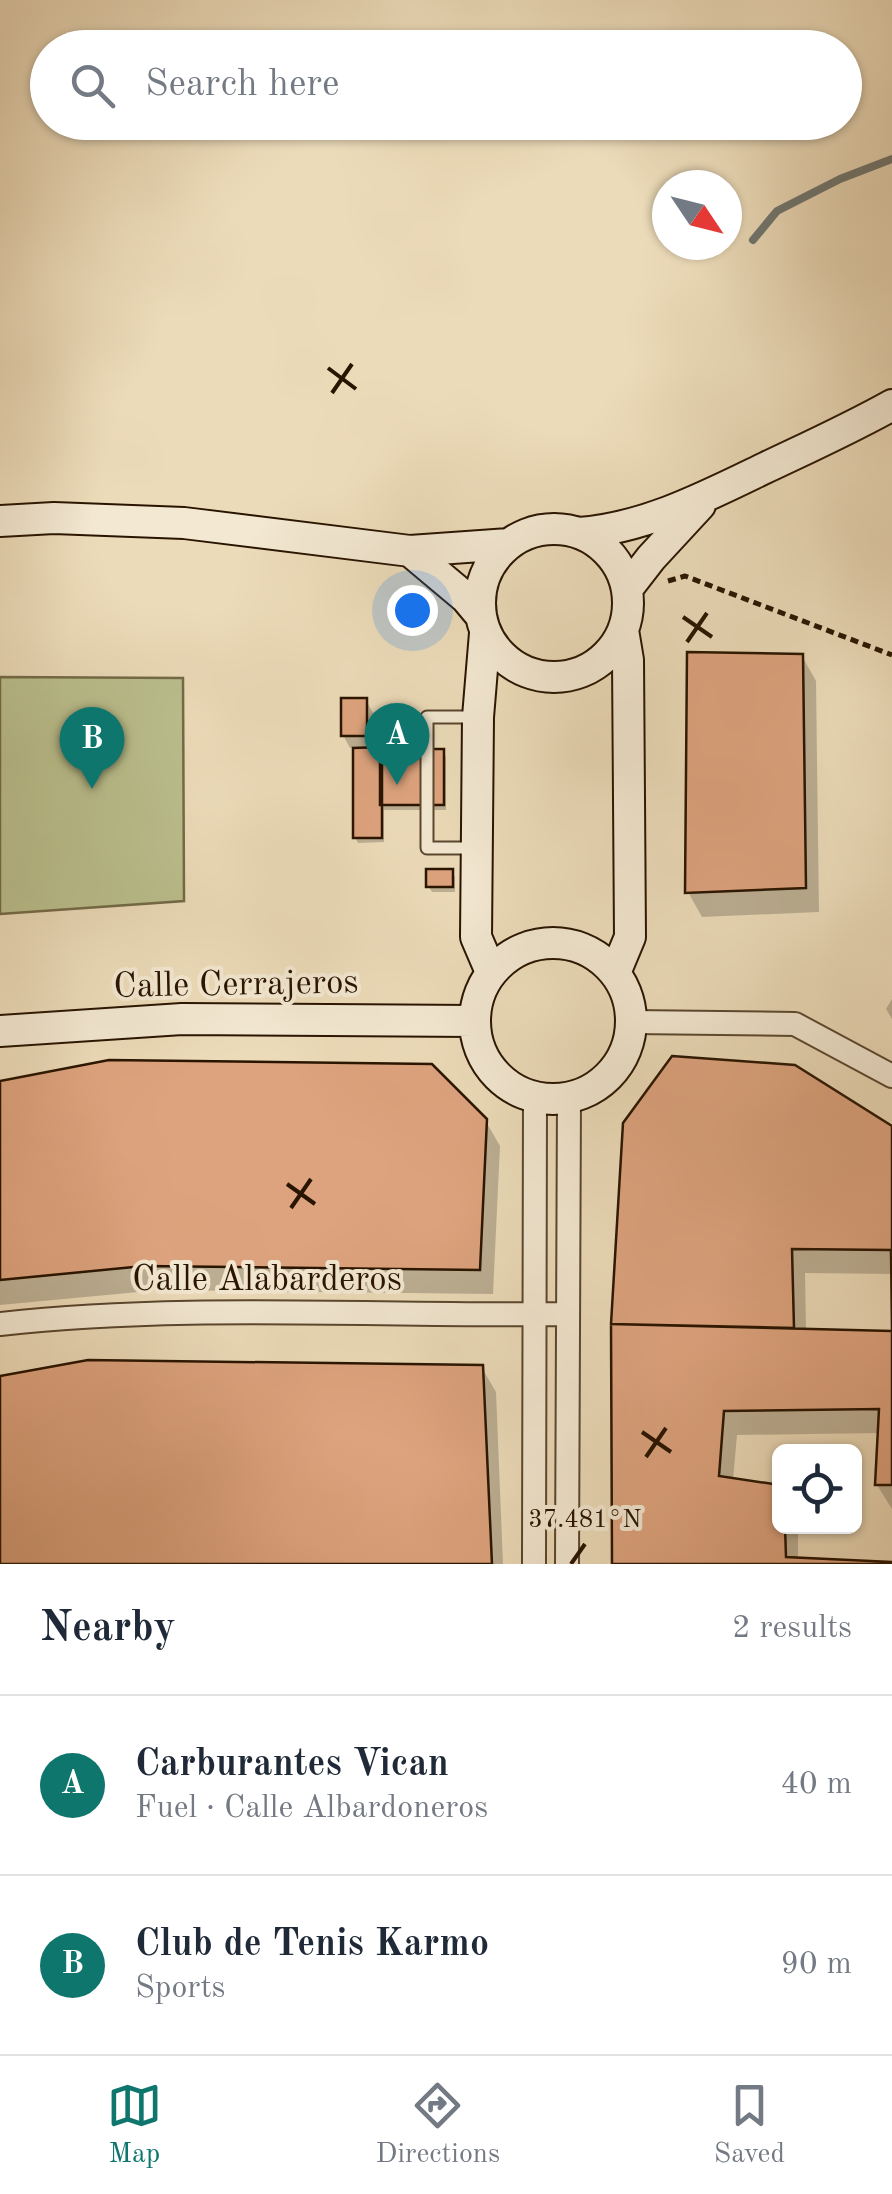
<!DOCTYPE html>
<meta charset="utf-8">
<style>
:root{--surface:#fff;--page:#f2f2f3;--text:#1f2937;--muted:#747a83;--line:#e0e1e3;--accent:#0f766e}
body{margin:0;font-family:"Old Standard TT",serif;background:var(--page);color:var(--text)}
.controls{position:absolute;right:30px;bottom:30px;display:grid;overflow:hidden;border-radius:15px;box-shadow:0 2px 8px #0004}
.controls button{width:90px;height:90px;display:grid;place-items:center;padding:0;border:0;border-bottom:2px solid var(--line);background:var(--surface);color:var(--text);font:50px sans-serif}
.compass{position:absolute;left:652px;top:170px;width:90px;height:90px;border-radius:50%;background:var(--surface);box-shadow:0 2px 8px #0004;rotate:125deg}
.you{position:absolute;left:412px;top:610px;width:35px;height:35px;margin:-25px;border:8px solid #fff;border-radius:50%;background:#1a73e8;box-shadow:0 0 0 15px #1a73e833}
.badge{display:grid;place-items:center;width:65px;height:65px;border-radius:50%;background:var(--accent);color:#fff;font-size:32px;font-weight:700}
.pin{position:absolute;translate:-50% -82px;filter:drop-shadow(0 2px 5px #0008)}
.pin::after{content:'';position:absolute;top:52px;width:35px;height:30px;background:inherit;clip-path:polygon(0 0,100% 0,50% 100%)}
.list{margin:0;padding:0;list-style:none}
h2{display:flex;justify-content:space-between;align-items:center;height:130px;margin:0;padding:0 40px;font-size:42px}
h2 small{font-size:32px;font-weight:400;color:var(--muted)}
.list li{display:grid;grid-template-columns:65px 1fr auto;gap:30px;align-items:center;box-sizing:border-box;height:180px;padding:0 40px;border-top:2px solid var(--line)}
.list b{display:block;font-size:38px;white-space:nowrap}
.list p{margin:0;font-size:32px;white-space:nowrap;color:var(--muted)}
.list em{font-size:32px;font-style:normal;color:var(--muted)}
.icon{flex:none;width:55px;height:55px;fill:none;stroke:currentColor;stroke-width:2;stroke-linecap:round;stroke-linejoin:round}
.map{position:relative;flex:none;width:892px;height:1564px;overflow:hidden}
.search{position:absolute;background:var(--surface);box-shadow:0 2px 8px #0004;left:30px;right:30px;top:30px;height:110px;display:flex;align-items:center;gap:25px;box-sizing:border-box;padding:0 35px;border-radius:55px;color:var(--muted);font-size:38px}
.sheet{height:490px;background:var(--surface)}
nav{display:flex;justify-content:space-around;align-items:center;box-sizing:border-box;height:140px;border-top:2px solid var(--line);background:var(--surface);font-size:28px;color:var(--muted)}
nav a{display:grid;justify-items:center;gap:5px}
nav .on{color:var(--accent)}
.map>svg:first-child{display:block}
.green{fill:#babf8d;stroke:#726a46;stroke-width:2.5}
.shadow{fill:#0003}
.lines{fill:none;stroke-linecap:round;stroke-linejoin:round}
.stream{stroke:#6f7670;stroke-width:8}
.building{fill:#dda37e;stroke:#291400;stroke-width:2.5}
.lane-casing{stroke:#5a462e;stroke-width:15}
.street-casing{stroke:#5a462e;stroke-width:26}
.secondary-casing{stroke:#291400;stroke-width:34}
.path{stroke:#291400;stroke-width:5;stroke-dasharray:8 5;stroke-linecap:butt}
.lane{stroke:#f3e8d2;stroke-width:11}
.street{stroke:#f3e8d2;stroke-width:22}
.secondary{stroke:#f3e8d2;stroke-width:30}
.ticks{fill:none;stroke:#291400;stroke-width:4}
.labels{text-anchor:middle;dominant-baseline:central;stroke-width:8;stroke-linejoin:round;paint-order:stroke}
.street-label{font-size:35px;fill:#291400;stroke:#f3e8d2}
.ticks-label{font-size:25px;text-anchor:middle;fill:#291400;stroke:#f3e8d2;stroke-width:8;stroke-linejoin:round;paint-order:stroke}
</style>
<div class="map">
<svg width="892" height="1564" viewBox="0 0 892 1564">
<rect width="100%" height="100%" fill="#ecdbb9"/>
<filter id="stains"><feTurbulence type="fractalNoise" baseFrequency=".002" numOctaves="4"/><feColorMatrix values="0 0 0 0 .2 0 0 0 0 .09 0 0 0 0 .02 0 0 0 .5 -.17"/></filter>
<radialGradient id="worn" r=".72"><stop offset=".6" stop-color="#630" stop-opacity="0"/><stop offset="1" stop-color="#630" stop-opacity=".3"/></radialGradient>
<path class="green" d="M0,677L183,678L184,901L0,914Z"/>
<path class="shadow" d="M802,656L816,681L819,912L702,917L688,892Z
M366,700L373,713V750L443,751L446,757V810H384V842L358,843L355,837V748H350L343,735Z
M451,872L455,877V892H432L429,887Z
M892,999V1019L886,1009Z
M0,1084L485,1120L500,1146L493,1294L160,1290L0,1305Z
M892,1129V1274L805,1273L806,1331L892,1334V1509L877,1485L880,1433L737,1435L733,1480L780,1526H798V1560L888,1564H614V1324Z
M482,1368L496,1392L503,1564H0V1378Z"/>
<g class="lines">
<path class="stream" d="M753,240L777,211L840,179L892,159"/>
</g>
<path class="building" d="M687,652L803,654L806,888L685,893Z
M341,698H367V736H341Z
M382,747V838H353V748Z
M380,749H444V805H380Z
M426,869H453V887H426Z
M672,1056L795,1065L892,1126V1331L891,1250L792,1249L794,1328L611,1324L623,1123Z
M109,1060L432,1064L487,1119L480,1270L144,1266L0,1280V1081Z
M611,1324L892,1331V1485H875L879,1409L724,1411L719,1476L780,1485V1526H785L786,1557L892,1562V1564H612Z
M88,1360L483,1365L492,1564H0V1376Z"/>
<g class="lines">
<defs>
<path id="lane" d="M474,717H427V848H476"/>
<path id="street" d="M632,1022L795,1024L892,1076
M0,1324C188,1303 379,1317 568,1314
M534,1564L535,1098
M567,1564L569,1098"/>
<path id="secondary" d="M0,521L54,518L184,523L410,551L509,544
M480 603a74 74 0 1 1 148 0a74 74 0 1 1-148 0Z
M579,533C646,528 707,496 767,467C809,447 851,428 892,405
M410,551L466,598L481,616
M627,589L651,558L700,505
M485,633L478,717L476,937L491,972
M475 1021a78 78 0 1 1 156 0a78 78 0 1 1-156 0Z
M615,973L630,937L628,660L623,630
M0,1031L182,1019L474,1021"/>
</defs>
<use href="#lane" class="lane-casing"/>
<use href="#street" class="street-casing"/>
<use href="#secondary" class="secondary-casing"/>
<path class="path" d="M668,581L685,576L892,655"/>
<use href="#lane" class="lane"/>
<use href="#street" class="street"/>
<use href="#secondary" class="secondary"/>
</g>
<path class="ticks" d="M328,368L356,389M332,393L352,364M683,617L712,637M687,642L707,613M287,1184L315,1204M291,1208L311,1179M642,1432L671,1452M646,1457L666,1428M571,1564L585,1544"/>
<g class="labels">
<g class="street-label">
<text transform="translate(236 985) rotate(-1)">Calle Cerrajeros</text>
<text x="267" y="1280">Calle Alabarderos</text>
</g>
</g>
<g class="ticks-label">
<text x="585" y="1527">37.481°N</text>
</g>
<rect width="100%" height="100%" filter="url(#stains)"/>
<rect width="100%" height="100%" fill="url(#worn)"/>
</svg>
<div class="controls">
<button><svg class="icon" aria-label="locate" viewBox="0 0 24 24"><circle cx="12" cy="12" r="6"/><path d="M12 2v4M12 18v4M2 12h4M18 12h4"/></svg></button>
</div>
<svg class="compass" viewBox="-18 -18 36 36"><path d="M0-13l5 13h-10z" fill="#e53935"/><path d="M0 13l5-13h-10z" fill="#747a83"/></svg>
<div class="you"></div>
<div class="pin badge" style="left:397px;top:785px">A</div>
<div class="pin badge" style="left:92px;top:789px">B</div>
<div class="search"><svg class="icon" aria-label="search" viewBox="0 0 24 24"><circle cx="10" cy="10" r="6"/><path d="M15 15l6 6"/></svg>Search here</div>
</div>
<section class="sheet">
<h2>Nearby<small>2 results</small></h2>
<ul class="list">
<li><span class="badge">A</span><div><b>Carburantes Vican</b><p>Fuel · Calle Albardoneros</p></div><em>40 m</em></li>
<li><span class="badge">B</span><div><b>Club de Tenis Karmo</b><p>Sports</p></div><em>90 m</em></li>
</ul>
</section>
<nav>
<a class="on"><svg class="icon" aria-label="map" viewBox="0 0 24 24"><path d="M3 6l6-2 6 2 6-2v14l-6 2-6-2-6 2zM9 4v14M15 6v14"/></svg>Map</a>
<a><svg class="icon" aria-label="directions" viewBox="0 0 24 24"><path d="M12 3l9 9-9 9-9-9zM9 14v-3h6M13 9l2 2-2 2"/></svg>Directions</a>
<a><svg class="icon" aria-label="saved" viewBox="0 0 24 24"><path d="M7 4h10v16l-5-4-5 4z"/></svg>Saved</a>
</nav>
